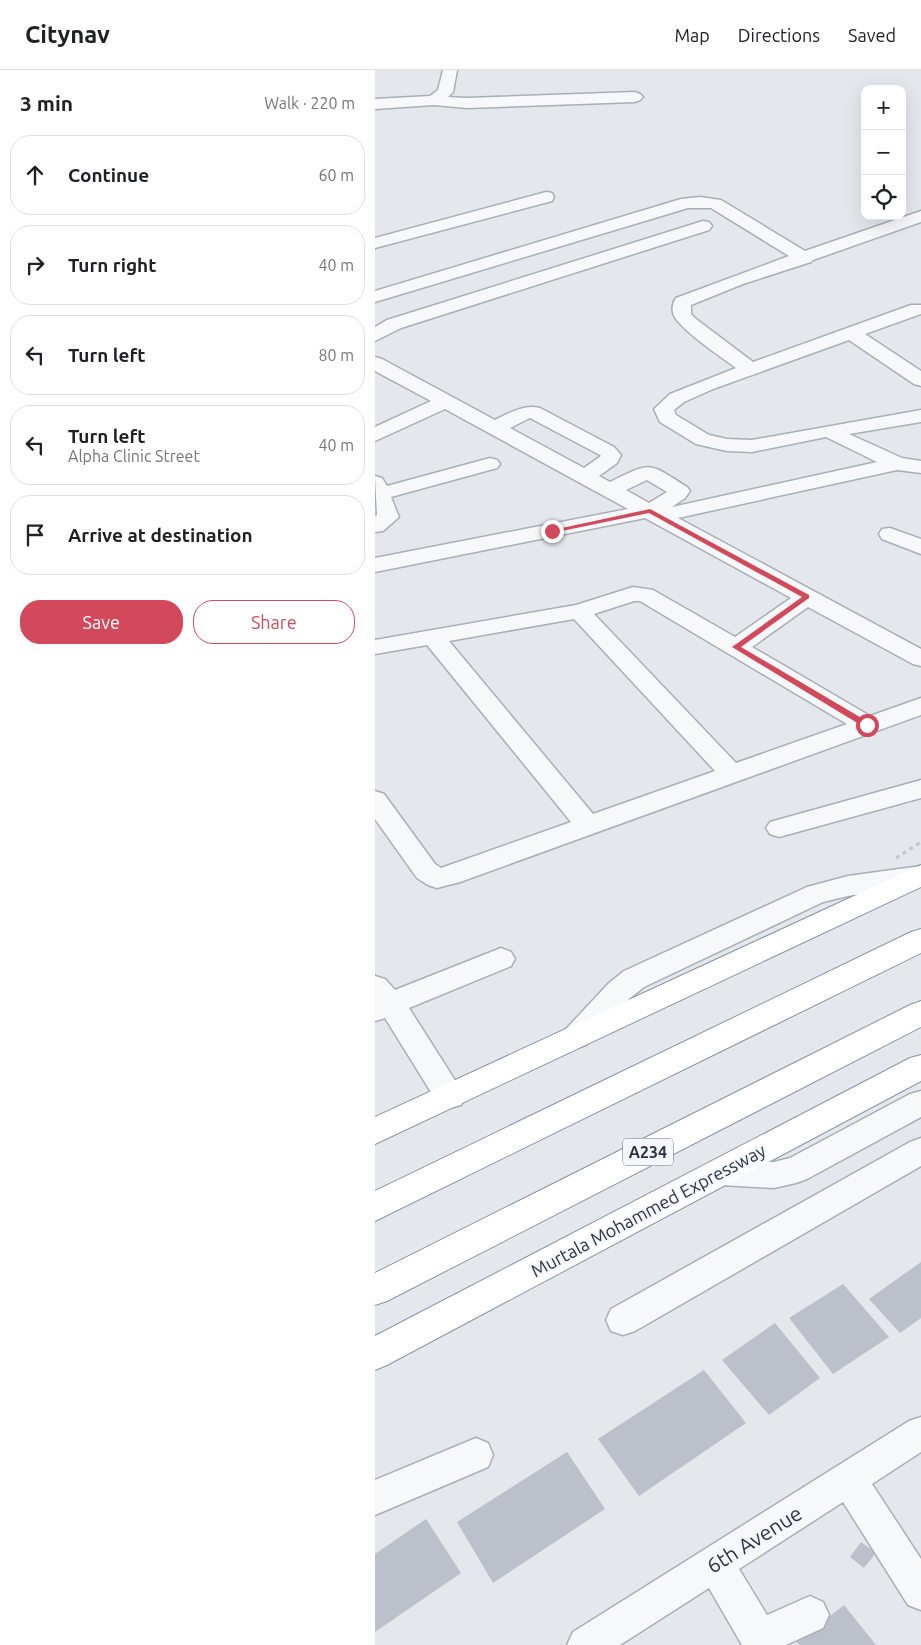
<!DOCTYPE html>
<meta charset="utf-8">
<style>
:root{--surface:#fff;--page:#f6f6f6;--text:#202124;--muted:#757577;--line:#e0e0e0;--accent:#d1495b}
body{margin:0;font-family:Ubuntu,sans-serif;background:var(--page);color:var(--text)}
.controls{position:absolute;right:15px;top:15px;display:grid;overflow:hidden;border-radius:10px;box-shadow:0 5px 20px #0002}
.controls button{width:45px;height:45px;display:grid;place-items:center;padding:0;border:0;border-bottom:1px solid var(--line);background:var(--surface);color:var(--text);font:25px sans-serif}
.stop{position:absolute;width:15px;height:15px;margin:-11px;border:4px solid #d1495b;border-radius:50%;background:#fff}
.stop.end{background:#d1495b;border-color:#fff;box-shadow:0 1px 5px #0008}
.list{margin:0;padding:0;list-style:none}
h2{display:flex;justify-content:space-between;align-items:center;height:65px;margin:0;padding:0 20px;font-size:21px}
h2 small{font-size:16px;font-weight:400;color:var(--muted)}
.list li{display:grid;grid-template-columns:32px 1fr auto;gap:15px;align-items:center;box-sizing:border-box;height:80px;margin:0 10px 10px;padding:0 10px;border:1px solid var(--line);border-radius:20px}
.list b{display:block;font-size:19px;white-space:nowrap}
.list p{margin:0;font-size:16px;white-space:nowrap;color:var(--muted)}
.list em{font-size:16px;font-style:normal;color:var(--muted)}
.actions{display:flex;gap:10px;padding:15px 20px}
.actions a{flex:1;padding:11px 0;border:1px solid var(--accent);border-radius:20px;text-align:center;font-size:18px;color:var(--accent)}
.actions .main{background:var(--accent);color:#fff}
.icon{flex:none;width:28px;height:28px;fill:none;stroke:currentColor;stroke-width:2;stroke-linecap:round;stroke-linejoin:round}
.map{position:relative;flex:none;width:546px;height:1575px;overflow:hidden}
header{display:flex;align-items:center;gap:30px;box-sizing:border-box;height:70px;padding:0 25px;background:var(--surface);border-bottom:1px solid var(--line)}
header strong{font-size:24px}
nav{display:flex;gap:28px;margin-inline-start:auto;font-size:18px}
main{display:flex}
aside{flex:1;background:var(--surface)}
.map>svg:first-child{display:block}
.building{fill:#bbc0ca}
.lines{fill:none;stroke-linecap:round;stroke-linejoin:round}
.minor-casing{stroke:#a9aeb7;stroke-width:3}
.highway-casing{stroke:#8b94a3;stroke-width:2}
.path{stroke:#c2c5cb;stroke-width:3;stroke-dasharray:4 4;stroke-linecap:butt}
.minor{fill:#f7f8fa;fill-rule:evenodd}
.highway{fill:#fff;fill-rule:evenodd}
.route{fill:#d1495b}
.labels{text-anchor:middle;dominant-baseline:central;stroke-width:4;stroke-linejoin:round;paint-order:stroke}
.shield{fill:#f4f6f9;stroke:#676e7b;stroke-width:1}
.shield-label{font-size:16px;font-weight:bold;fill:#2b3445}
.street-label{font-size:18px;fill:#2b3445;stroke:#f4f6f9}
.near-street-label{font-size:21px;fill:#2b3445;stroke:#f4f6f9}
</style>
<header>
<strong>Citynav</strong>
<nav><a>Map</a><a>Directions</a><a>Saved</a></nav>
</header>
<main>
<aside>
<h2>3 min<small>Walk · 220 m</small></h2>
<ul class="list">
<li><svg class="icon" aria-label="ahead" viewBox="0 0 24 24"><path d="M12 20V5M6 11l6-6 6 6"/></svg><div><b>Continue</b></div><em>60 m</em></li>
<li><svg class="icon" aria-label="right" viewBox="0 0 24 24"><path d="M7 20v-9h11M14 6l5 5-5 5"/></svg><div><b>Turn right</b></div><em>40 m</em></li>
<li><svg class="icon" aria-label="left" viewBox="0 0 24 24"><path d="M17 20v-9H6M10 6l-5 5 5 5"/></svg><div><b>Turn left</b></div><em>80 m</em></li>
<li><svg class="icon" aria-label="left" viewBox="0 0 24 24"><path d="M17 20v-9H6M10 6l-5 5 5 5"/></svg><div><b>Turn left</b><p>Alpha Clinic Street</p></div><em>40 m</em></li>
<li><svg class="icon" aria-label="arrive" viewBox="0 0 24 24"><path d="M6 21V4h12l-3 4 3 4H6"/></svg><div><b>Arrive at destination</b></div></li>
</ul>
<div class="actions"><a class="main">Save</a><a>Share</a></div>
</aside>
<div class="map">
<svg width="546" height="1575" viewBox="0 0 546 1575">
<rect width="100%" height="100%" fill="#e4e7ec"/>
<path class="building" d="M546,1192V1248L525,1263L494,1229Z
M468,1214L514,1267L458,1304L414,1248Z
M400,1253L445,1308L394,1345L347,1290Z
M329,1300L371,1353L264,1426L223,1369Z
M192,1382L230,1439L118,1513L82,1452Z
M51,1449L86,1503L0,1562V1484Z
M486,1472L501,1483L489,1498L475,1487Z
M469,1535L501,1575H424L422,1572Z"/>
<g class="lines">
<defs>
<path id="minor" d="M68,0H82L78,22L73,27L92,28L260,22L265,24L268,27L265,30L260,32L92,38L59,35L0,39V29L55,26L63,20Z
M171,122L177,123L179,127L177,131L0,178V168Z
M325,127L346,130L430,181L546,141V152L438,190L436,192L368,214L316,235V244L321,249L378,292L536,235H546V244L490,264L546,301V316L539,314L474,270L338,319L309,332L299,340L301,345L334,365L352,369L377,370L546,340V352L474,364L527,388L546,391V403L522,400L303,448L546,579V596L538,594L433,537L377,577L495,646L546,628V645L85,812L62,818L53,815L42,808L0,749V721L9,724L60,794L66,798L196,752L52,575L0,584V570L201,535L258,517L278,520L360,567L416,528L270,448L0,502V488L253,439L70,339L0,371V357L56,331L0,301V287L7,289L120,350C134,343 149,334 165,338L239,377L246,385L242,393L224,406L235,412C278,391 272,392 312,417L315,421L310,428L297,437L502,392L451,367L377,382L352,381L321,374L285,352L279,339L295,324L361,298C348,288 301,257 298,243C297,238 298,232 301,228L414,186L336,138H313L0,232V221L306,129ZM155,348L225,385L226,386L209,398L135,358ZM272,410L292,422L274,433L251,420ZM259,531H265L472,654L361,693L219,544ZM199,549L340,701L218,744L74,571Z
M328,151L334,152L337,156L334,160L26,258L0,271V257L12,250Z
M115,388L122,390L125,394L122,398L16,427L24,447L8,461L0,462V446L2,445L0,406L7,408L12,416Z
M515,458L546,469V484L507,469L504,464L507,459Z
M546,710V728L404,767L395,764L391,758L395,752Z
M546,796V814L473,826L448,832L269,917L254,929L211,975L201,978L191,975L187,967L191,959L234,913L249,901L432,817L473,806Z
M126,878L136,882L140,889L136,896L34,938L90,1026L86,1035L75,1038L64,1035L10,948L0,951V906L10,909L20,920Z
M546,1021V1047L432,1109L421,1113L399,1118L346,1115L335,1111L331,1102L335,1093L346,1089L399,1092L415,1088L535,1024Z
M546,1068V1096L260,1261L248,1265L236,1261L231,1250L236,1239L535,1072Z
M546,1347V1382L497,1414L546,1489V1540L533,1535L468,1432L364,1499L392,1545L435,1526L448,1532L454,1545L448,1558L411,1575H367L334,1518L245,1575H192L198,1562L534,1351Z
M101,1368L113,1373L118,1385L113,1397L0,1445V1410Z"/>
<path id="highway" d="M546,795V817L0,1074V1047Z
M546,859V883L0,1151V1121L536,862Z
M546,931V957L12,1231L0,1235V1203L535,935Z
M546,985V1011L12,1295L0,1300V1266L535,988Z"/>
</defs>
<use href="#minor" class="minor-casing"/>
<use href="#highway" class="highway-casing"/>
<path class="path" d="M521,788L546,772"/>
<use href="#minor" class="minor"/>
<use href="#highway" class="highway"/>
</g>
<path class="route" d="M275,439L434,525V528L366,577L495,653V657H489L357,577L427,527L274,443L177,463L173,461Z"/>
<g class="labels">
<rect class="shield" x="248" y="1068.5" width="50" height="27" rx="4"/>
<g class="shield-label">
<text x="273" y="1082">A234</text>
</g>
<g class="street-label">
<text transform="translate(273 1140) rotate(-28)">Murtala Mohammed Expressway</text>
</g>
<g class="near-street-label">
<text transform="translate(379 1469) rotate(-32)">6th Avenue</text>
</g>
</g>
</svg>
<div class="controls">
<button>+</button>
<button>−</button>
<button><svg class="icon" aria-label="locate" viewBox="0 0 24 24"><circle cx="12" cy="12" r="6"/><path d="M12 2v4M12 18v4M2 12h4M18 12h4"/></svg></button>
</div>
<div class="stop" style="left:492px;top:655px"></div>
<div class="stop end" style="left:177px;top:461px"></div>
</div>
</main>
